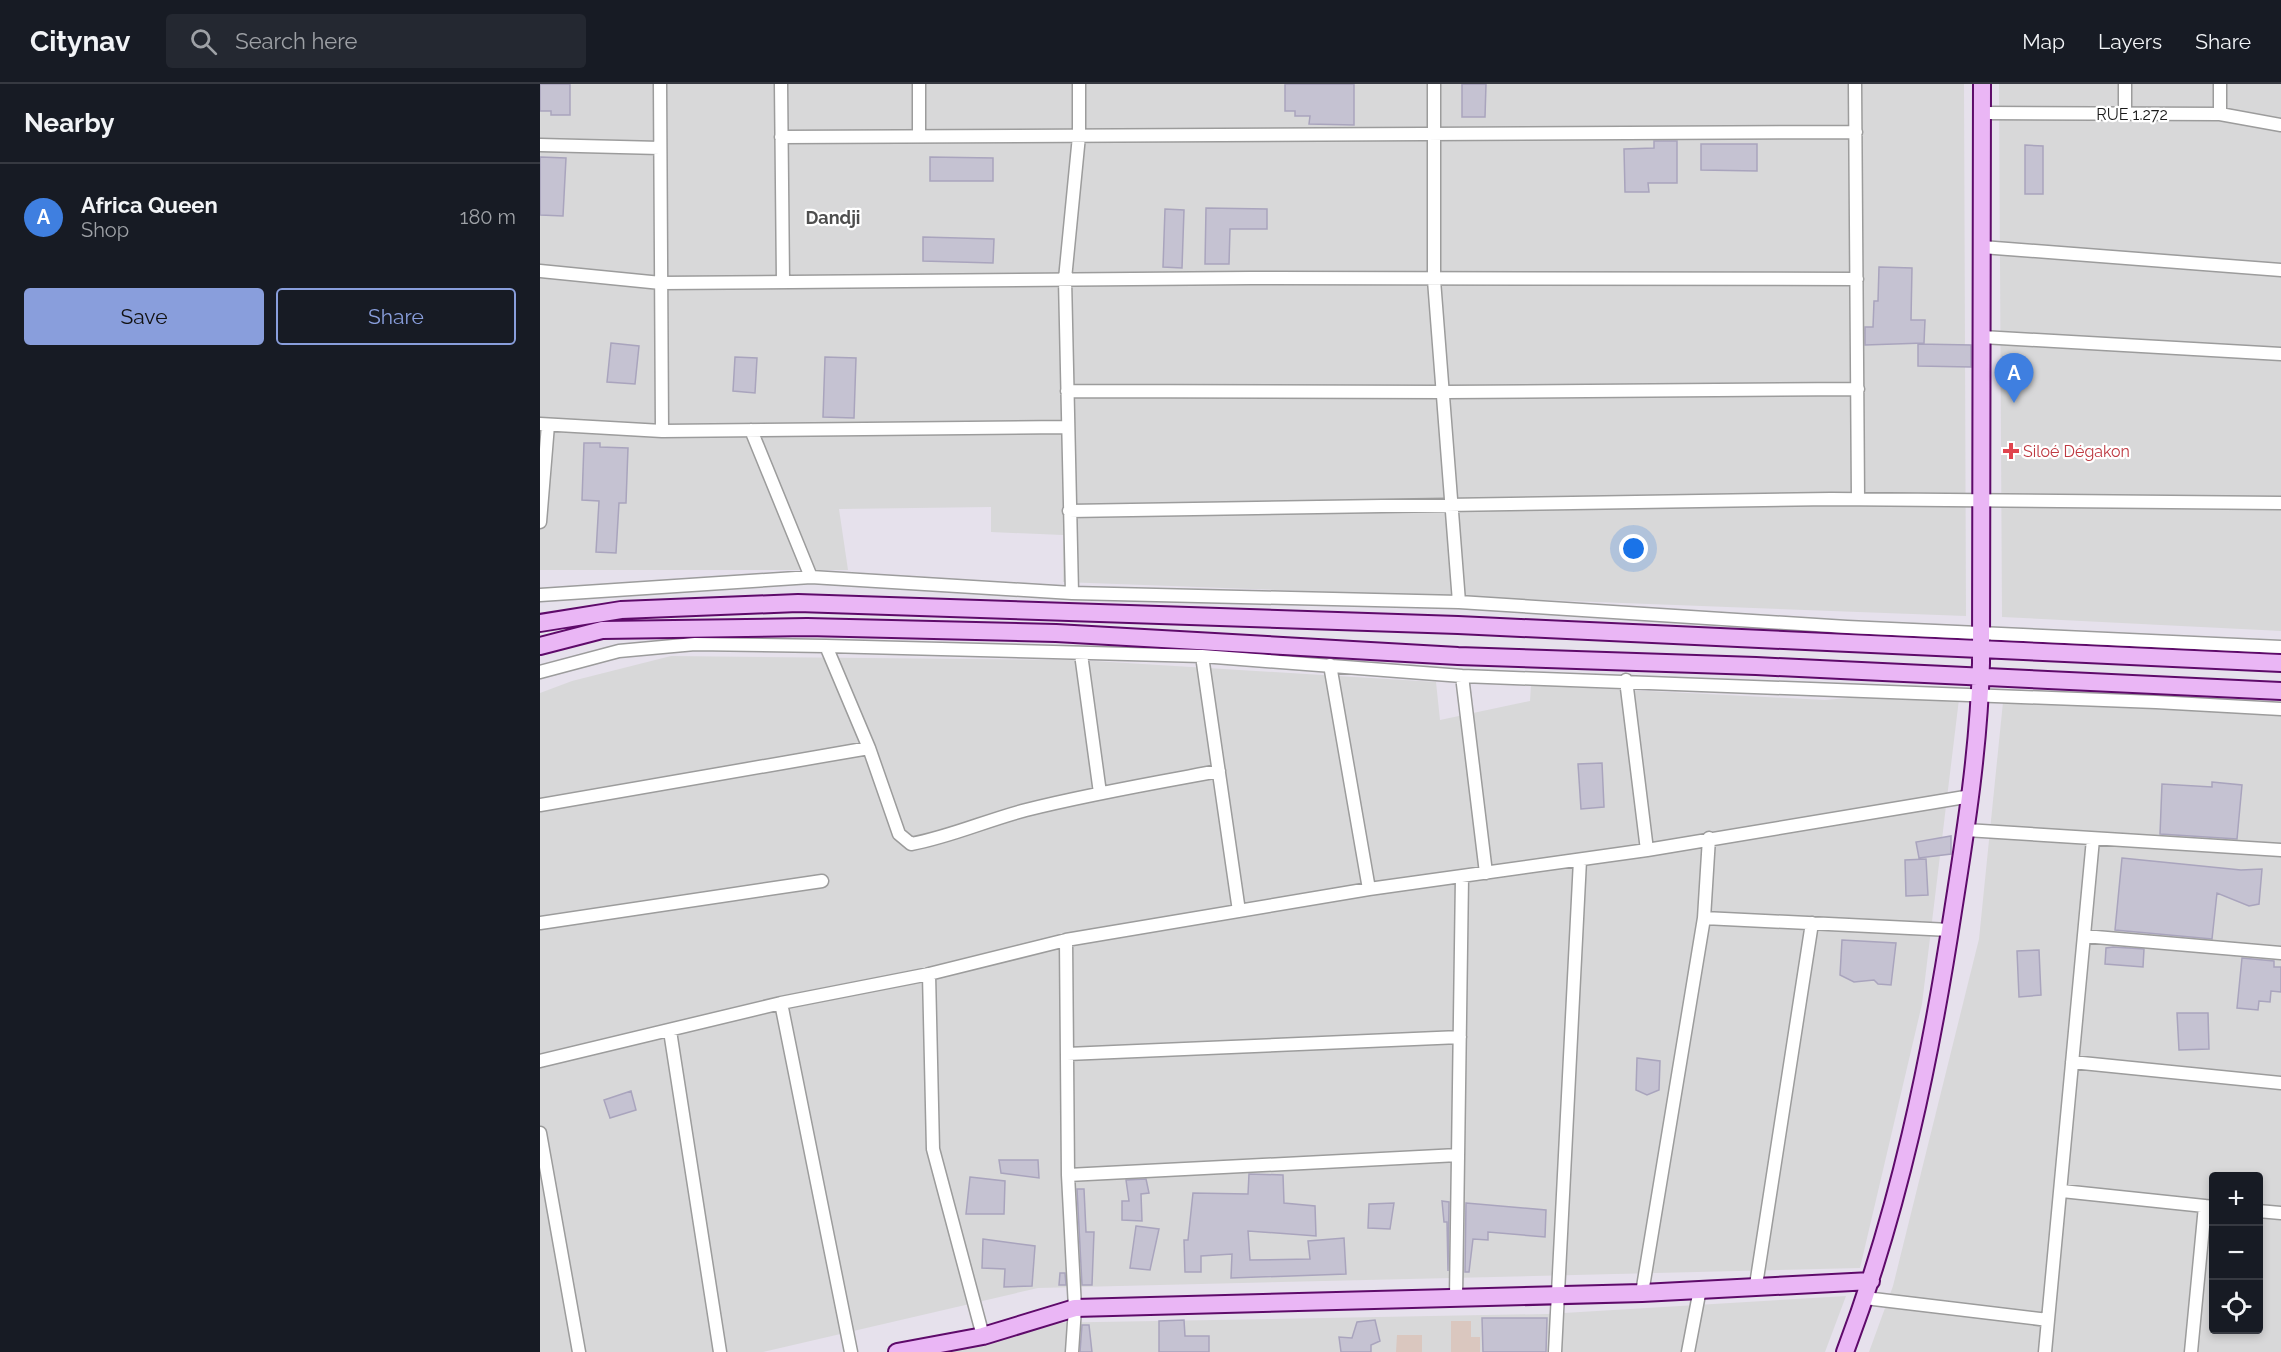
<!DOCTYPE html>
<meta charset="utf-8">
<style>
:root{--surface:#171b24;--page:#242831;--text:#f1f3f6;--muted:#9ea1a6;--line:#363941;--accent:#899edc}
body{margin:0;font-family:Raleway,sans-serif;background:var(--page);color:var(--text)}
.controls{position:absolute;right:18px;bottom:18px;display:grid;overflow:hidden;border-radius:6px;box-shadow:0 3px 9px #0003}
.controls button{width:54px;height:54px;display:grid;place-items:center;padding:0;border:0;border-bottom:2px solid var(--line);background:var(--surface);color:var(--text);font:30px sans-serif}
.you{position:absolute;left:1094px;top:465px;width:21px;height:21px;margin:-15px;border:4px solid #fff;border-radius:50%;background:#1a73e8;box-shadow:0 0 0 9px #1a73e833}
.badge{display:grid;place-items:center;width:39px;height:39px;border-radius:50%;background:var(--accent);color:#fff;font-size:20px;font-weight:700}
.pin{position:absolute;translate:-50% -50px;filter:drop-shadow(0 2px 3px #0008)}
.pin::after{content:'';position:absolute;top:32px;width:21px;height:18px;background:inherit;clip-path:polygon(0 0,100% 0,50% 100%)}
.list{margin:0;padding:0;list-style:none}
h2{display:flex;justify-content:space-between;align-items:center;height:78px;margin:0;padding:0 24px;font-size:26px}
h2 small{font-size:20px;font-weight:400;color:var(--muted)}
.list li{display:grid;grid-template-columns:39px 1fr auto;gap:18px;align-items:center;box-sizing:border-box;height:108px;padding:0 24px;border-top:2px solid var(--line)}
.list b{display:block;font-size:22px;white-space:nowrap}
.list p{margin:0;font-size:20px;white-space:nowrap;color:var(--muted)}
.list em{font-size:20px;font-style:normal;color:var(--muted)}
.actions{display:flex;gap:12px;padding:18px 24px}
.actions a{flex:1;padding:14px 0;border:2px solid var(--accent);border-radius:6px;text-align:center;font-size:21px;color:var(--accent)}
.actions .main{background:var(--accent);color:#111}
.icon{flex:none;width:33px;height:33px;fill:none;stroke:currentColor;stroke-width:2;stroke-linecap:round;stroke-linejoin:round}
.map{position:relative;flex:none;width:1741px;height:1268px;overflow:hidden}
header{display:flex;align-items:center;gap:36px;box-sizing:border-box;height:84px;padding:0 30px;background:var(--surface);border-bottom:2px solid var(--line)}
header strong{font-size:28px}
nav{display:flex;gap:33px;margin-inline-start:auto;font-size:21px}
.search{width:420px;height:54px;background:var(--page);display:flex;align-items:center;gap:15px;box-sizing:border-box;padding:0 21px;border-radius:6px;color:var(--muted);font-size:22px}
main{display:flex}
aside{flex:1;background:var(--surface)}
.map>svg:first-child{display:block}
.residential{fill:#d8d8d9;fill-rule:evenodd}
.wetland{fill:#dac7bf}
.building{fill:#c5c2d2;stroke:#a9a4bd;stroke-width:1.5}
.lines{fill:none;stroke-linecap:round;stroke-linejoin:round}
.street-casing{stroke:#9c9c9c;stroke-width:15}
.secondary-casing{stroke:#5e0a6a;stroke-width:20}
.street{stroke:#fff;stroke-width:12}
.secondary{stroke:#eab6f5;stroke-width:16}
.health-dot{fill:#e0444e;stroke:#fff;stroke-width:2}
.labels{text-anchor:middle;dominant-baseline:central;stroke-width:4.5;stroke-linejoin:round;paint-order:stroke}
.street-label{font-size:16px;fill:#1b1b1b;stroke:#fff}
.health-label{font-size:16px;fill:#be3a42;stroke:#fff;text-anchor:start}
.neighbourhood-label{font-size:18px;font-weight:bold;fill:#4e4e4e;stroke:#fff}
</style>
<header>
<strong>Citynav</strong>
<div class="search"><svg class="icon" aria-label="search" viewBox="0 0 24 24"><circle cx="10" cy="10" r="6"/><path d="M15 15l6 6"/></svg>Search here</div>
<nav><a>Map</a><a>Layers</a><a>Share</a></nav>
</header>
<main>
<aside>
<h2>Nearby<small></small></h2>
<ul class="list">
<li><span class="badge" style="background:#3f7fe0">A</span><div><b>Africa Queen</b><p>Shop</p></div><em>180 m</em></li>
</ul>
<div class="actions"><a class="main">Save</a><a>Share</a></div>
</aside>
<div class="map">
<svg width="1741" height="1268" viewBox="0 0 1741 1268">
<rect width="100%" height="100%" fill="#e6e1ec"/>
<path class="residential" d="M0,0H1424L1426,532L523,498V451L451,448V423L299,425L308,486H0Z
M1459,0H1741V547L1462,533Z
M131,572L538,576L896,598L900,636L990,617L991,601L1285,616L1330,612L1419,615L1382,920L1320,1184L498,1204L223,1268H0V609L32,597Z
M1463,618L1741,631V1268H1329L1353,1202L1439,855ZM1674,1092H1718V1246H1674Z
M1306,1212L1285,1268H377L500,1239L1007,1230Z"/>
<path class="wetland" d="M911,1237H931V1253H940V1268H911Z
M857,1251H882V1268H856Z"/>
<path class="building" d="M0,0H30V31H11V27H0Z
M745,0H814V41L769,40L770,32H755V27H745Z
M922,0H946L945,33H922Z
M1114,57H1137V99H1108L1109,108H1085L1084,65L1114,64Z
M1161,60H1217V87L1161,86Z
M1485,61L1503,62V110H1485Z
M0,73L26,74L23,132L0,131Z
M390,73L453,74V97H390Z
M666,124L727,125V145H690L689,180H665Z
M625,125L644,126L642,184L623,183Z
M383,153L454,155L453,179L383,177Z
M1339,183L1372,184L1371,236H1385L1384,259L1325,261V243H1333L1334,217H1338Z
M71,259L99,262L95,300L67,298Z
M1378,260L1431,261V283L1378,282Z
M195,273L217,274L215,309L193,307Z
M285,273L316,274L314,334L283,333Z
M44,359H60V363L88,364L86,419H79L76,469L56,468L59,417L42,416Z
M1062,679L1064,723L1041,725L1038,680Z
M1672,698L1702,701L1697,755L1620,750L1622,700L1672,703Z
M1411,752V770L1379,774L1376,758Z
M1582,774L1701,786L1722,785L1719,820L1709,822L1677,809L1672,855L1575,846Z
M1386,775L1388,811L1366,812L1365,776Z
M1302,856L1356,859L1351,901L1338,900L1334,896L1314,898L1300,891Z
M1573,863L1604,865L1603,883L1565,880L1566,864Z
M1499,866L1501,911L1479,913L1477,867Z
M1702,874L1734,877V883H1741V908L1731,907L1730,918L1719,917L1718,926L1697,924Z
M1637,929H1668L1669,965L1639,966Z
M1097,974L1120,977L1119,1006L1107,1011L1096,1006Z
M91,1007L96,1026L70,1034L64,1016Z
M459,1076H498L499,1094L461,1089Z
M709,1090L743,1091L744,1119L775,1122L776,1152L708,1147L710,1176L770,1175L768,1157L804,1154L806,1190L691,1194L692,1170L661,1172V1188H645L644,1156H648L653,1109L708,1110Z
M430,1093L465,1097L464,1130H426Z
M606,1095L609,1109L601,1110L602,1137L582,1136V1117H589L586,1096Z
M537,1105H544L546,1148H554L552,1201H542Z
M902,1117L909,1118L908,1187L907,1138H904Z
M854,1119L850,1145L828,1144L829,1120Z
M926,1119L1006,1126L1005,1153L948,1148V1156L933,1155L929,1188H925Z
M596,1142L619,1145L610,1186L590,1184Z
M443,1155L495,1162L492,1202L464,1203L465,1185L442,1184Z
M520,1189H525L526,1201H519Z
M942,1234H1007L1006,1268H943Z
M644,1236L645,1252H669V1268H619V1237Z
M835,1236L840,1257L831,1261V1268H801L799,1253L812,1254L817,1238Z
M542,1241H549L552,1268H540Z"/>
<g class="lines">
<defs>
<path id="street" d="M120,0L122,347
M241,0L243,197
M379,0V52
M894,0V196L919,518
M1315,0L1318,415
M1585,0V30
M1442,29L1680,30L1741,41
M1680,30V0
M241,53L1316,48
M0,61L120,64
M1442,163L1741,186
M0,187L121,199L710,194L1317,195
M1442,253L1741,270
M527,307L905,308L1318,305
M0,340L122,347L526,343
M211,346L271,493
M529,427L1291,415L1741,419
M0,438L8,341
M532,509L525,195L539,52V0
M0,511L271,493L532,509L919,518L1307,543L1741,563
M286,562L329,664L359,750L371,760C410,753 447,736 486,726C549,710 614,699 679,687
M541,570L560,709
M662,572L699,827
M790,581L829,805
M0,588L79,567L155,560L286,562L662,572L922,592L1616,618L1741,625
M922,592L946,789
M1086,596L1107,766
M0,721L329,664
M1426,746L1741,766
M1164,834L1410,846
M0,839L282,797
M1544,852L1741,869
M526,856L528,1091L535,1224L532,1268
M389,890L393,1065L443,1252
M241,919L311,1268
M130,947L180,1268
M527,970L920,953
M0,977L241,919L389,890L526,856L829,805L1107,766L1431,712
M1532,978L1741,999
M0,1049L39,1268
M528,1091L918,1071
M1522,1107L1674,1123
M1718,1127L1741,1129
M1216,1201L1272,839
M1102,1209L1164,834L1169,754
M916,1213L922,793
M1325,1214L1508,1236
M1015,1268L1040,776
M1148,1268L1160,1205
M1505,1268L1553,755
M1651,1268L1665,1122"/>
<path id="secondary" d="M0,539L81,526L258,519L918,541L1741,579
M0,562L62,546L267,543L516,549L918,572L1216,582L1741,607
M357,1268L443,1252L535,1224L1102,1209L1331,1197
M1305,1268C1359,1126 1390,977 1413,827C1426,745 1439,663 1441,579L1442,0"/>
</defs>
<use href="#street" class="street-casing"/>
<use href="#secondary" class="secondary-casing"/>
<use href="#street" class="street"/>
<use href="#secondary" class="secondary"/>
</g>
<path class="health-dot" d="M1468 358h6v6h6v6h-6v6h-6v-6h-6v-6h6z"/>
<g class="labels">
<g class="street-label">
<text x="1592" y="30">RUE 1.272</text>
</g>
<g class="health-label">
<text x="1483" y="367">Siloé Dégakon</text>
</g>
<g class="neighbourhood-label">
<text x="293" y="133">Dandji</text>
</g>
</g>
</svg>
<div class="controls">
<button>+</button>
<button>−</button>
<button><svg class="icon" aria-label="locate" viewBox="0 0 24 24"><circle cx="12" cy="12" r="6"/><path d="M12 2v4M12 18v4M2 12h4M18 12h4"/></svg></button>
</div>
<div class="you"></div>
<div class="pin badge" style="left:1474px;top:319px;background:#3f7fe0">A</div>
</div>
</main>
